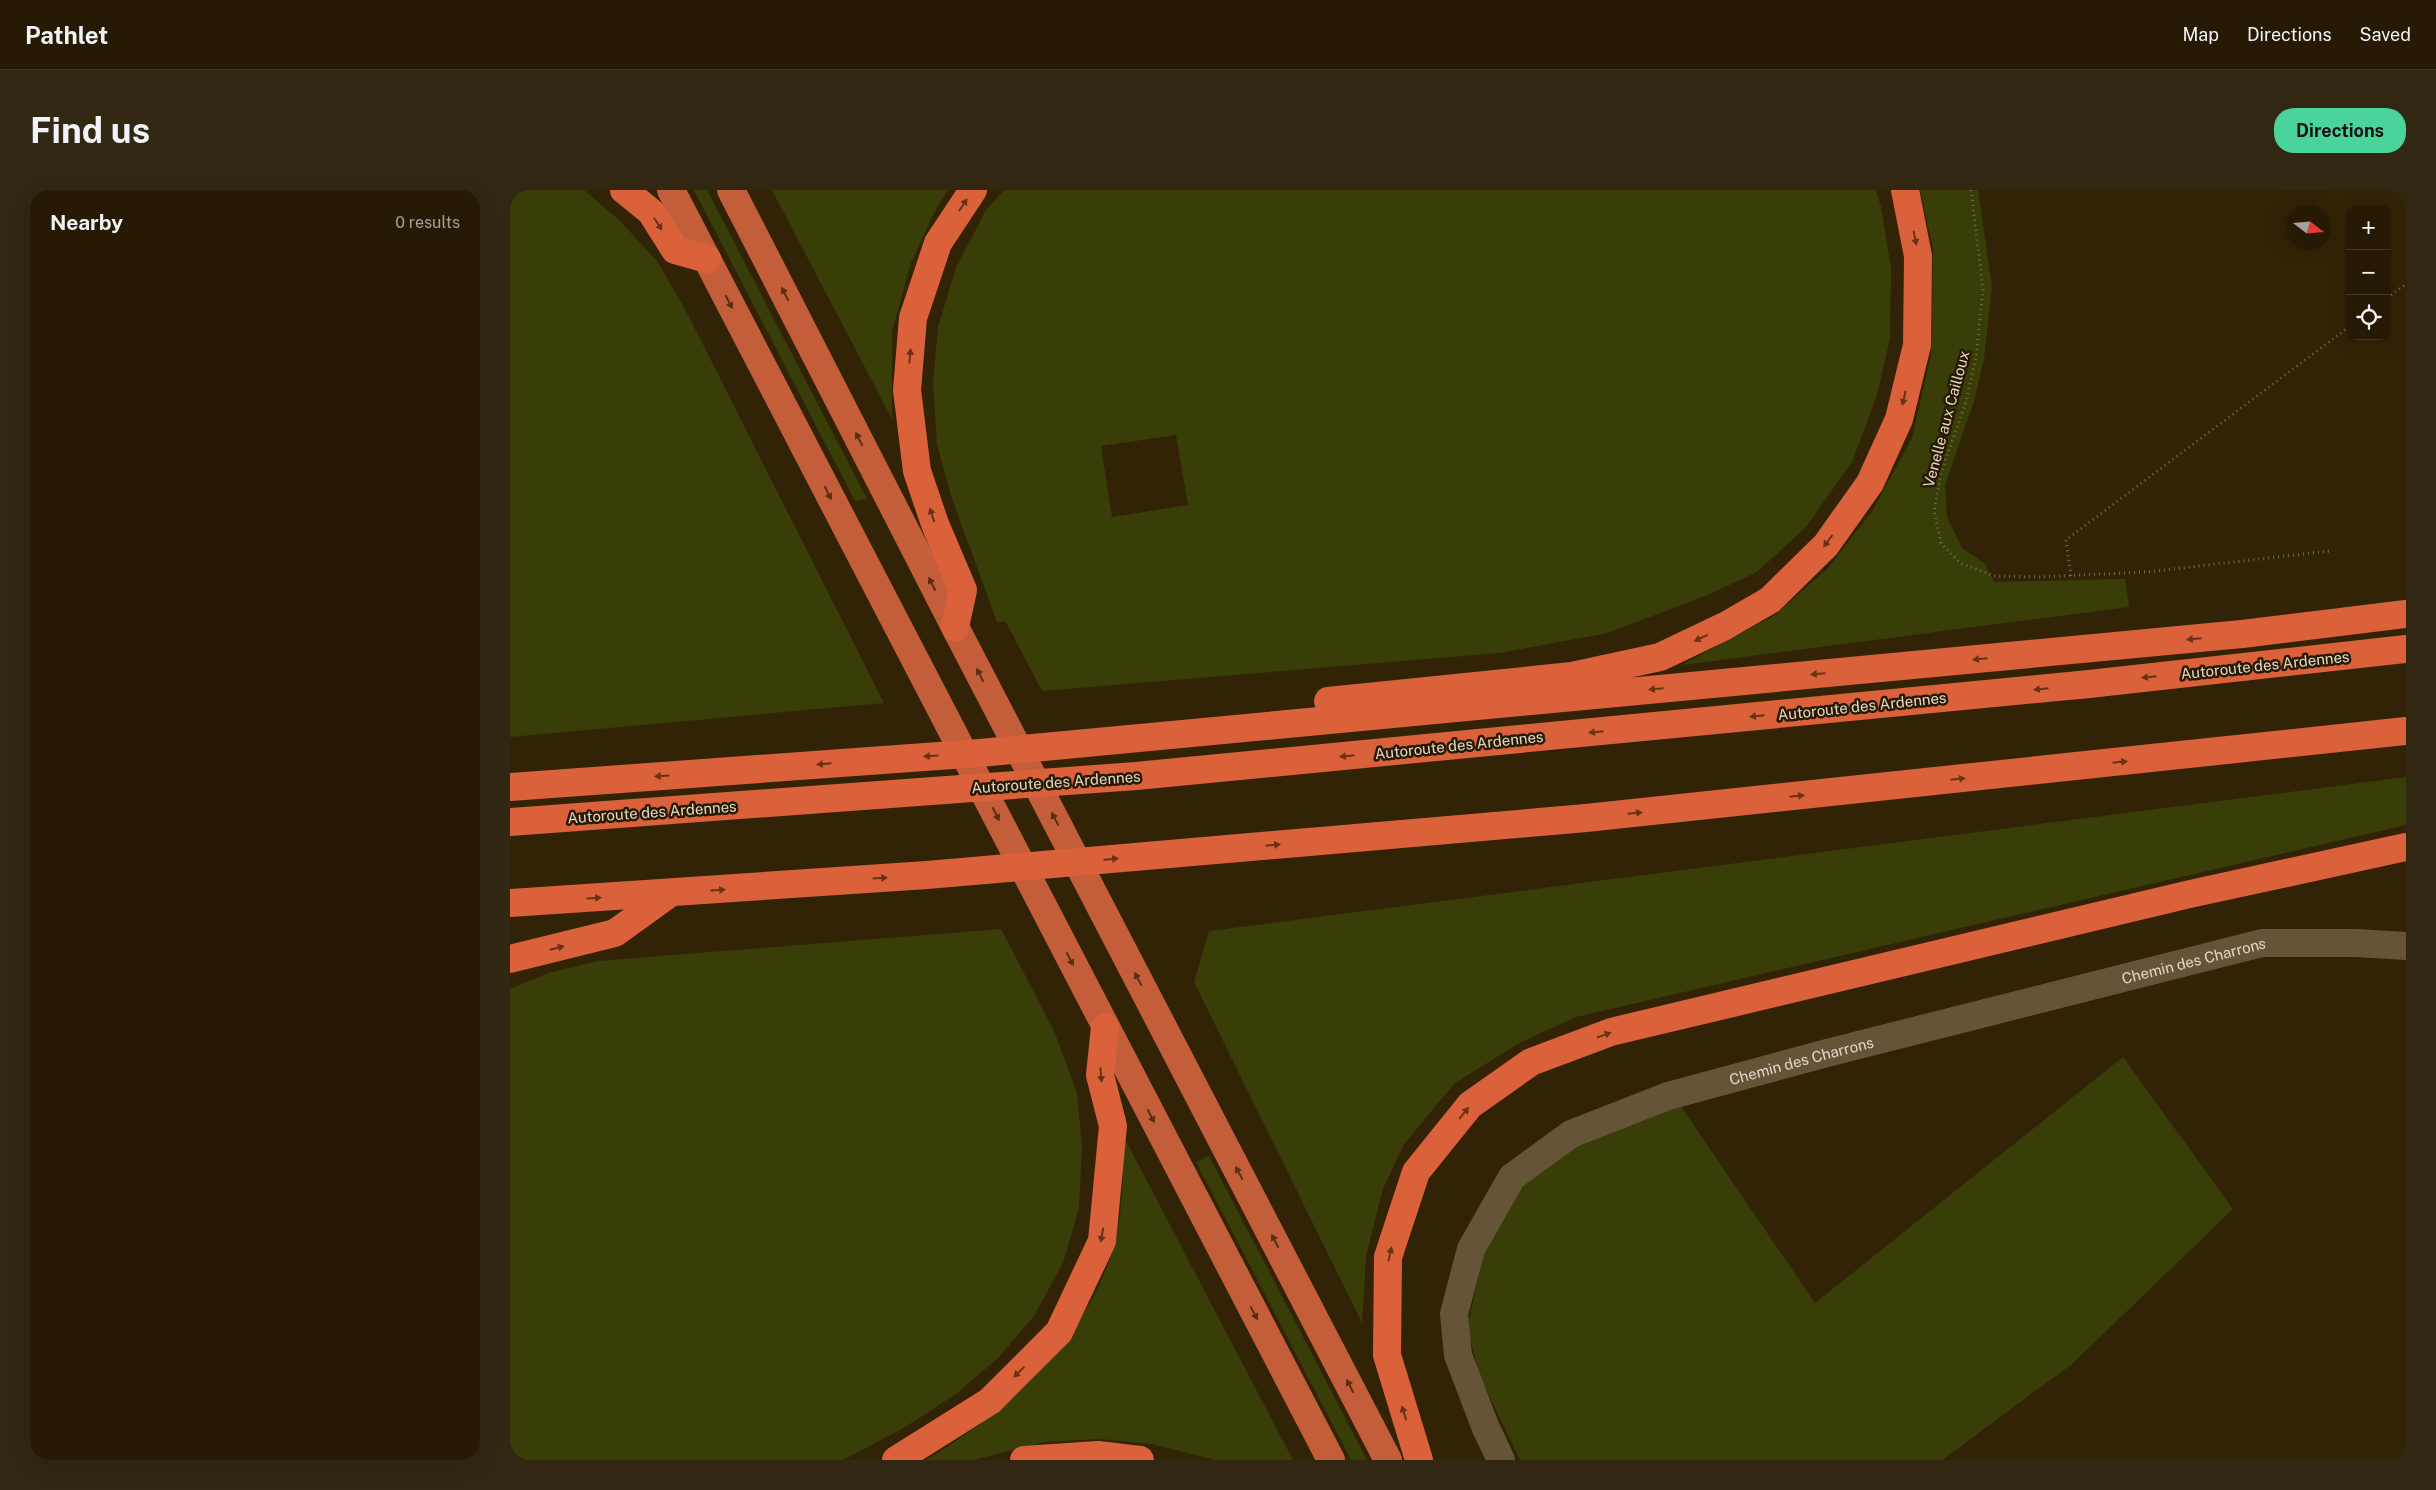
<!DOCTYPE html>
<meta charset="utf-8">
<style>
:root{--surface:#261a04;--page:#322713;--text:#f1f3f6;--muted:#a4a19a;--line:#423826;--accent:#4ad49c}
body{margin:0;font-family:"Public Sans",sans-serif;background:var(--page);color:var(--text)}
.controls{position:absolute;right:15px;top:15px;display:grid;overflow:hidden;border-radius:10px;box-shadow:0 5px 20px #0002}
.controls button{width:45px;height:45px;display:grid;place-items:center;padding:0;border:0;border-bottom:1px solid var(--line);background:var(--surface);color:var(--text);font:25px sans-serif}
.compass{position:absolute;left:1776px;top:15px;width:45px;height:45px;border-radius:50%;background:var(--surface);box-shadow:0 5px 20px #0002;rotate:106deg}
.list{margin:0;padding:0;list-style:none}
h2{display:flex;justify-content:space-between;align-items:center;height:65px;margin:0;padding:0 20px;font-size:21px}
h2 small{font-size:16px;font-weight:400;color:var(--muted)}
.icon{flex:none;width:28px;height:28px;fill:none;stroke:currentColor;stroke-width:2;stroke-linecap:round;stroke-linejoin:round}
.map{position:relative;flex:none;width:1896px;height:1270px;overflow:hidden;border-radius:20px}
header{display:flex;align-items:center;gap:30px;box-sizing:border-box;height:70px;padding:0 25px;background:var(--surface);border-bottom:1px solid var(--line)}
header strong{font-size:24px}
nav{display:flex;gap:28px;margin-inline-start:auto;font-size:18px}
.intro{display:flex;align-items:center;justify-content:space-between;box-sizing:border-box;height:120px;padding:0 30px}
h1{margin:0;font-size:35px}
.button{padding:12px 22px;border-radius:20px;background:var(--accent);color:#111;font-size:18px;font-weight:700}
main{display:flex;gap:30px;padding:0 30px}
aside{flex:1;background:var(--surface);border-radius:20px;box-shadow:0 5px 20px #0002}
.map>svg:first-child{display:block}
.green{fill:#393e08;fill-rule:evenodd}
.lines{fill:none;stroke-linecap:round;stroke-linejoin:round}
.path{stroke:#776a52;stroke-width:3;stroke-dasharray:1 4;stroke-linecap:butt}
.minor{stroke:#655437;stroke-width:28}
.trunk{stroke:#c45e3a;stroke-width:28}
.motorway{stroke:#db613b;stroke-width:28}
.oneway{fill:#673215}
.oneway2{fill:#572e11}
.labels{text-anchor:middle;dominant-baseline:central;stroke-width:5;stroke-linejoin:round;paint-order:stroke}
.street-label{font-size:15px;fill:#e1d7c7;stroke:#281900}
</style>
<header>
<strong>Pathlet</strong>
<nav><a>Map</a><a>Directions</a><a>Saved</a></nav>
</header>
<div class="intro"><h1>Find us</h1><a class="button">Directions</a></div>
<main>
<aside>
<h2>Nearby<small>0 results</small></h2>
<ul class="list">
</ul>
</aside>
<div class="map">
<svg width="1896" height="1270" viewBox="0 0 1896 1270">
<rect width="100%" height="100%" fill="#322306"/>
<path class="green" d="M0,0H74L108,29L147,71L175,119L374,513L0,547Z
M184,0H197L357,309L345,311Z
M262,0H438L424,23L401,73L382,141V229Z
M494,0H1366L1371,17L1381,78L1380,149L1367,205L1342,272L1296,337L1247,382L1200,404L1098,443L990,463L532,501L496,432H487L441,306L427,254L423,193L428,137L446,78L476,20ZM666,245L678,315L602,327L591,256Z
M1410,0H1468L1482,96L1474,169L1464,211L1435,295L1437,327L1452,358L1475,374L1484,392L1615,389L1619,417L1172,475L1265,425L1318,378L1363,320L1402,248L1421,165L1423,59Z
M1896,587V635L1066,827L1009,853L944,894L894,954L873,999L856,1065L852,1133L684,792L699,741Z
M491,739L544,841L567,903L572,956L569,1018L553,1073L524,1126L488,1168L446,1204L392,1239L333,1270H0V799L38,783L88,771Z
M1613,867L1723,1019L1562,1174L1432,1270H1010L972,1191L957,1139L974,1062L1012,997L1063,956L1170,915L1305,1113Z
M616,951L783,1270H705L642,1254L590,1249L534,1252L464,1270H416C497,1222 574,1153 603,1059C613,1025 613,988 613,953Z
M699,966L857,1270H841L686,972Z"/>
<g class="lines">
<path class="path" d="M1461,0L1473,99L1466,167L1456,212L1431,283L1424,321L1431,353L1450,373L1484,386L1528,387L1636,382L1820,361
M1877,108L1896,94
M1561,386L1556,350L1840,136"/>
<path class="minor" id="s1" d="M991,1270L975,1236L948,1165L944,1124L961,1059L1002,987L1061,944L1158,906L1317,863L1752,753H1847L1896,756"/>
<path class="trunk" d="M161,0C383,422 600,847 821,1270
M221,0L445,437L878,1270"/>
<path class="motorway" d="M114,0L141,22L165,60L197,69
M445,437L453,400L425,334L407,281L397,200L403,128L428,53L463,0
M818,511L1062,486L1150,467L1215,436L1260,410L1316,355L1360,293L1389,229L1407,155L1408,66L1395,0
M0,597L470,563L1732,444L1896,424
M0,632L626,586L1579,494L1896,459
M0,713L417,685L1076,628L1896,541
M0,769L105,743L159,704
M386,1270L480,1211L549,1142L592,1051L603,936L590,885L595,837
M514,1270L588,1265L630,1270
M909,1270L877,1165L878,1067L906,982L960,915L1021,872L1101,842L1680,704L1896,657"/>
</g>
<defs><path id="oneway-solid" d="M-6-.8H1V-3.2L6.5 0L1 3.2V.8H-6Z" transform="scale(1.25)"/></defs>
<g class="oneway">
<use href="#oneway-solid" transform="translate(453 15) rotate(-57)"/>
<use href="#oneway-solid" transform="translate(148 34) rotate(57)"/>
<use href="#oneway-solid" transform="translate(1405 48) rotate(79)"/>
<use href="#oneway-solid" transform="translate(400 166) rotate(-85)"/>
<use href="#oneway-solid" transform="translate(1394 208) rotate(103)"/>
<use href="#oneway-solid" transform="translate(422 325) rotate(-108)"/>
<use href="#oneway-solid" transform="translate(1318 351) rotate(127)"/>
<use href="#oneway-solid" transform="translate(1191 448) rotate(155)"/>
<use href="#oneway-solid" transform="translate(1684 449) rotate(175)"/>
<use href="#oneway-solid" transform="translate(1470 469) rotate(175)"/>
<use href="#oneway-solid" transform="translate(1308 484) rotate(175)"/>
<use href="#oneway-solid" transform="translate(1639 487) rotate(174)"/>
<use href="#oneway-solid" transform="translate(1146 499) rotate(175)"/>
<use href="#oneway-solid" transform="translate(1531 499) rotate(174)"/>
<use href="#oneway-solid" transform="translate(1247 526) rotate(174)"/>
<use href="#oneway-solid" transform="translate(1086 542) rotate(174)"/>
<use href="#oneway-solid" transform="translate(421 566) rotate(177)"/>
<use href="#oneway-solid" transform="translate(837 566) rotate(174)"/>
<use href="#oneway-solid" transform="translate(1610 572) rotate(-6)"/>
<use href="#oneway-solid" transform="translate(314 574) rotate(175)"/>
<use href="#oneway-solid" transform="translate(152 586) rotate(176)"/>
<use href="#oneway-solid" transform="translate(1448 589) rotate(-6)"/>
<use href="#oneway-solid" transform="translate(1287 606) rotate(-6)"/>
<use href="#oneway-solid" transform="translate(1125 623) rotate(-6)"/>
<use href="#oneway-solid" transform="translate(763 655) rotate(-5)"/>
<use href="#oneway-solid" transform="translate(601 669) rotate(-5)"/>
<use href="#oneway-solid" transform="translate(370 688) rotate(-4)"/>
<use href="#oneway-solid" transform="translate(208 700) rotate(-4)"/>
<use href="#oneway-solid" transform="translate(84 708) rotate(-3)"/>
<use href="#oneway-solid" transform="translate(47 758) rotate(-14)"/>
<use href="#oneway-solid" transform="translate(1094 845) rotate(-20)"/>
<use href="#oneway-solid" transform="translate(591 885) rotate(85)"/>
<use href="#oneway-solid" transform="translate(954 923) rotate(-51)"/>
<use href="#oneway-solid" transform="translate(592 1045) rotate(100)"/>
<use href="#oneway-solid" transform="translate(880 1064) rotate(-77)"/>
<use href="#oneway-solid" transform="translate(509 1182) rotate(135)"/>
<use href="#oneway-solid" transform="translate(894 1223) rotate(-107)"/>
</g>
<g class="oneway2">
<use href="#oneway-solid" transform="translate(275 104) rotate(-117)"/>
<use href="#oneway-solid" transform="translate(219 112) rotate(63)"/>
<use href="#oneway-solid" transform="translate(349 249) rotate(-117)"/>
<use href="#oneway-solid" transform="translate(318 303) rotate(63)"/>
<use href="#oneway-solid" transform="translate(422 394) rotate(-117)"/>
<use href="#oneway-solid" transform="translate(470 485) rotate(-117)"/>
<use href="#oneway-solid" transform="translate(486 624) rotate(63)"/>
<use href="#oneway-solid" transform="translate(545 629) rotate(-118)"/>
<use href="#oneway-solid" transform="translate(560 769) rotate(63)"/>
<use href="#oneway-solid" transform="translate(628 789) rotate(-118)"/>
<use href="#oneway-solid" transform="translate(641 926) rotate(62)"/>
<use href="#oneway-solid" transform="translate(729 983) rotate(-118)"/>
<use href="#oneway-solid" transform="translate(765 1051) rotate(-117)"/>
<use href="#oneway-solid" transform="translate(744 1123) rotate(62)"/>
<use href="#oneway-solid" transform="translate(840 1196) rotate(-117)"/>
</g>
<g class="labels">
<g class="street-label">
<text transform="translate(1436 229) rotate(-75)">Venelle aux Cailloux</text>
<text transform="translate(1755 475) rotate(-6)">Autoroute des Ardennes</text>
<text transform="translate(1352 516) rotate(-6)">Autoroute des Ardennes</text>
<text transform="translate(949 555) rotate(-6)">Autoroute des Ardennes</text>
<text transform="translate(546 592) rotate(-4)">Autoroute des Ardennes</text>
<text transform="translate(142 622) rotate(-4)">Autoroute des Ardennes</text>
<text stroke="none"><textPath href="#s1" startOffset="1025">Chemin des Charrons</textPath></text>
<text stroke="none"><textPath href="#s1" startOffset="620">Chemin des Charrons</textPath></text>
</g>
</g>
</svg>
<div class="controls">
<button>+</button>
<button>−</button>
<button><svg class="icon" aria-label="locate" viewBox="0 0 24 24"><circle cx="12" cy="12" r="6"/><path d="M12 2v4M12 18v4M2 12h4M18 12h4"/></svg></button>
</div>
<svg class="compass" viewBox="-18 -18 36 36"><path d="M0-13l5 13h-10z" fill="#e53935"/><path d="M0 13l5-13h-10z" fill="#a4a19a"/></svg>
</div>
</main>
